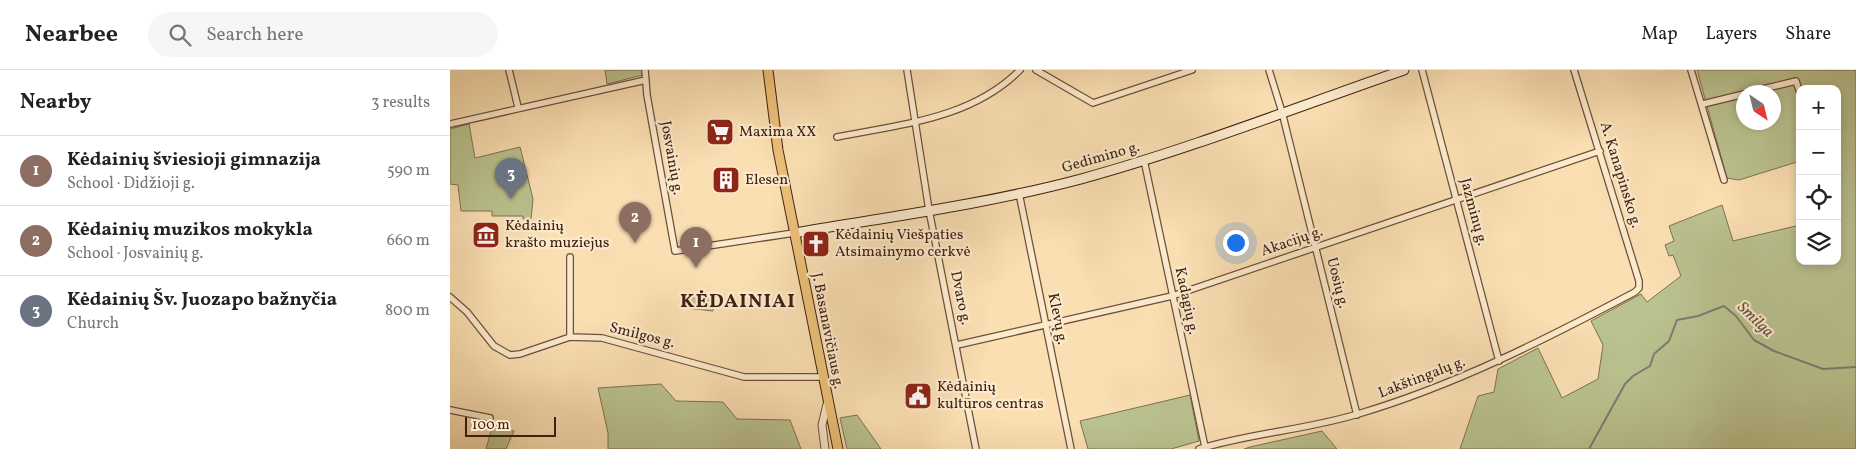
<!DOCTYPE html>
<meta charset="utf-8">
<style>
:root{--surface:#fff;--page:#f6f6f6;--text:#222;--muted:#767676;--line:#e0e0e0;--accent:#db2777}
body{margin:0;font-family:Vollkorn,serif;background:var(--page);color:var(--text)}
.controls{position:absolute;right:15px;top:15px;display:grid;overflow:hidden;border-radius:10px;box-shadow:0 2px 8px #0003}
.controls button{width:45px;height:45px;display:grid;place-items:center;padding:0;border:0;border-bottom:1px solid var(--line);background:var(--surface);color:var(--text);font:25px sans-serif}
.compass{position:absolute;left:1286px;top:15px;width:45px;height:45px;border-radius:50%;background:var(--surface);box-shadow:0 2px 8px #0003;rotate:145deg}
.scale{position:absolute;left:15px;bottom:12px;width:91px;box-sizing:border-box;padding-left:5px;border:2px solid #402111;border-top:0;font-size:14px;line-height:18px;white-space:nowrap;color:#402111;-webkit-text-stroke:4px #fceacd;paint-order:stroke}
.you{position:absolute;left:785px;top:172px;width:18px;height:18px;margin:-12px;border:4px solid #fff;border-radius:50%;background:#1a73e8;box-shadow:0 0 0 8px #1a73e833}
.badge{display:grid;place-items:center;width:32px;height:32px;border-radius:50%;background:var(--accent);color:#fff;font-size:16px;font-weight:700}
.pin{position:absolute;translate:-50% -41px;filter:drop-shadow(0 1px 2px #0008)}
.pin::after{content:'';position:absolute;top:26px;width:18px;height:15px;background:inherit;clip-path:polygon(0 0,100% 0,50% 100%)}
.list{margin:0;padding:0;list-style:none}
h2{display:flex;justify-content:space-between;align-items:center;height:65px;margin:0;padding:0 20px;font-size:21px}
h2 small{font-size:16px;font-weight:400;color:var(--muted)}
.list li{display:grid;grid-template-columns:32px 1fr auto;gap:15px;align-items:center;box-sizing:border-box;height:70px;padding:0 20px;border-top:1px solid var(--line)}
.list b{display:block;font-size:19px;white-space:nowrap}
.list p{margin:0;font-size:16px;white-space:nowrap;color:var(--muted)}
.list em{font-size:16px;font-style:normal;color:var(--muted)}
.icon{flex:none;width:28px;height:28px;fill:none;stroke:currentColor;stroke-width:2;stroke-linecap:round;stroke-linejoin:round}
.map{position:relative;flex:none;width:1406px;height:379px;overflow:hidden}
header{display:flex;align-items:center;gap:30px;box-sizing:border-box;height:70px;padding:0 25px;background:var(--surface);border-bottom:1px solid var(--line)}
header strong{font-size:24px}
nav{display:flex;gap:28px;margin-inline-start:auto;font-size:18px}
.search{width:350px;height:45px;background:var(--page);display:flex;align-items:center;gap:12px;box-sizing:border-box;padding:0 18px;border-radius:28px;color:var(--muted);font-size:19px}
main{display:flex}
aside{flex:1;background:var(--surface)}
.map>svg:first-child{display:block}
.green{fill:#bac28f;stroke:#7d7250;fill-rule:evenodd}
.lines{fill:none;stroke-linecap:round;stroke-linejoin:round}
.stream{stroke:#7a7d73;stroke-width:2}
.minor-casing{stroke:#6e5039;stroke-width:8}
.tertiary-casing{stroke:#6e5039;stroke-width:9}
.secondary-casing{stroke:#402111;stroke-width:11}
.primary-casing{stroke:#402111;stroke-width:11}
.minor{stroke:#fceacd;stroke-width:5.5}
.tertiary{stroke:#fceacd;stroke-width:7}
.secondary{stroke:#fceacd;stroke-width:9}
.primary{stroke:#edc079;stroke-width:9}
.labels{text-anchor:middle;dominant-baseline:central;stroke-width:4.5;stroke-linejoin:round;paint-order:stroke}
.poi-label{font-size:15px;fill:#402111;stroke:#fceacd;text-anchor:start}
.street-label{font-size:15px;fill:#402111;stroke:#fceacd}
.water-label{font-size:16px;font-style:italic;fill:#5d4f42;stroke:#fceacd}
.district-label{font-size:20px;font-weight:bold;letter-spacing:1px;fill:#402111;stroke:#fceacd}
</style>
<header>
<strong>Nearbee</strong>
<div class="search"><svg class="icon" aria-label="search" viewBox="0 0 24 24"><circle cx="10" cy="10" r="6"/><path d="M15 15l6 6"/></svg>Search here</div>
<nav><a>Map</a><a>Layers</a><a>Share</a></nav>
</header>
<main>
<aside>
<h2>Nearby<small>3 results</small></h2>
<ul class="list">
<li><span class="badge" style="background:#8d6e63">1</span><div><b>Kėdainių šviesioji gimnazija</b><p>School · Didžioji g.</p></div><em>590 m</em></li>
<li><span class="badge" style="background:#8d6e63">2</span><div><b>Kėdainių muzikos mokykla</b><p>School · Josvainių g.</p></div><em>660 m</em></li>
<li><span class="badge" style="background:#6b7280">3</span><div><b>Kėdainių Šv. Juozapo bažnyčia</b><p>Church</p></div><em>800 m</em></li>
</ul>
</aside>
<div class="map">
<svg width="1406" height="379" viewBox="0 0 1406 379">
<rect width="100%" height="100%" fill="#fadfb2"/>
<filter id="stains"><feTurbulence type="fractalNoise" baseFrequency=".004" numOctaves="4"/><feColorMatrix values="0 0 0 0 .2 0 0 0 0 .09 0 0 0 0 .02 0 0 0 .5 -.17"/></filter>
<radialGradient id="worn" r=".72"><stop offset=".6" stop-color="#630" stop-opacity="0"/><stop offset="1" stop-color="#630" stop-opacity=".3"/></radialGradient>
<path class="green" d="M155,0H193V5L157,14Z
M1247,0H1406V379H1010L1028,326L1044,322L1048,299L1088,278L1112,328L1148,309L1153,275L1141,251L1191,224L1197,232L1231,206L1223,185L1219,186L1215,175L1224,171L1219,156L1272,135L1283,171L1350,155V191H1387V19H1350V91L1289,110L1277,108ZM1294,22H1324V52H1294Z
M19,54L25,88L70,77L83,129L81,149H73V146H42V141H11L8,115L0,114V59Z
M237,223L265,226L263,241L235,238Z
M211,314L226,331L273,332L287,349L340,350L351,379H158V363L148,318Z
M740,325L749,371L721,379H638L630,351Z
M407,345L431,379H397L390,348Z
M43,354L64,361L56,379H36Z
M872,361L887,379H794L800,377Z"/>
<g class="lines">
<path class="stream" d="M1139,379L1175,314L1183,306L1200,296L1204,284L1219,271L1227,250L1248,246L1274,236L1286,246L1304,270L1324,281L1373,299L1406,297"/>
<defs>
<path id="minor" d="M59,0L68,37
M195,0L197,25L225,181L344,163
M457,0L479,140L526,379
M586,0L643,33L742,0
M819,0L832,42L907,345
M972,0L1049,291
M1241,0L1274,110
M1300,22L1346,11L1350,23
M1253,34L1294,24
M0,54L196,10
M387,67C452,54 521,49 570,0
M694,90L755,377
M569,123L621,379
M0,227L17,242L44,276L60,285L70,284L120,267L152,268L294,307H372
M120,267V187
M507,275L722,226L1150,81
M0,340L40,348
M749,379C801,363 856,360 908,344C1006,315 1096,269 1185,222L1189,218V211L1124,0"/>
<path id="tertiary" d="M375,379L372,355L377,334"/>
<path id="secondary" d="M344,163C439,147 537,134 631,109C740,79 847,37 954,0"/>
<path id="primary" d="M318,0L328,80L388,379"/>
</defs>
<use href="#minor" class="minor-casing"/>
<use href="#tertiary" class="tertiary-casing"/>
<use href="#secondary" class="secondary-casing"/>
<use href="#primary" class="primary-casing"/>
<use href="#minor" class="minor"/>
<use href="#tertiary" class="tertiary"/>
<use href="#secondary" class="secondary"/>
<use href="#primary" class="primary"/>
</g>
<defs>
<symbol id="supermarket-square" viewBox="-11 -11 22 22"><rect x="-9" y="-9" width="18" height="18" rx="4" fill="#8f2418" stroke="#fceacd"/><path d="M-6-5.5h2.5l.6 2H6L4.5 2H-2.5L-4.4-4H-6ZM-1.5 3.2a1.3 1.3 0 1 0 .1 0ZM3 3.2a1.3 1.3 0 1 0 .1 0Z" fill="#fff"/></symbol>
<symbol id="building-square" viewBox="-11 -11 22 22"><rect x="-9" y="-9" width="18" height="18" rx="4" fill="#8f2418" stroke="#fceacd"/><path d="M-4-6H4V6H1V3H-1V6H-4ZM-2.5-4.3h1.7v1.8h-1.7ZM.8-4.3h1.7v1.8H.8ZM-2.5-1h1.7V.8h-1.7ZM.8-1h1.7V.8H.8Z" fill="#fff"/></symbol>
<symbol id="museum-square" viewBox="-11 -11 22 22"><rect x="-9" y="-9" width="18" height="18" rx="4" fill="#8f2418" stroke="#fceacd"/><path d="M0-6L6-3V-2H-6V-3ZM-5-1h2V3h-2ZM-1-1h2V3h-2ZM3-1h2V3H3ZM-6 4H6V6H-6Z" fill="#fff"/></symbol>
<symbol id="church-square" viewBox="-11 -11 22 22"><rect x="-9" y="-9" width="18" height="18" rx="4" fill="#8f2418" stroke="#fceacd"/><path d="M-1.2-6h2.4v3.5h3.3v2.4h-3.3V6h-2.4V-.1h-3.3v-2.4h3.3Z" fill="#fff"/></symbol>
<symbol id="civic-square" viewBox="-11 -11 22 22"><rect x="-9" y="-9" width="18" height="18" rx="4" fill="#8f2418" stroke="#fceacd"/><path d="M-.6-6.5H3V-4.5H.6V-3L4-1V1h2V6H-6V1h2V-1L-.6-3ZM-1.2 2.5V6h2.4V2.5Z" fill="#fff"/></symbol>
</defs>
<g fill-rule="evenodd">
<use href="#supermarket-square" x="254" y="46" width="32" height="32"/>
<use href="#building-square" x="260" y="94" width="32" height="32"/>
<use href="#museum-square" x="20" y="149" width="32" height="32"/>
<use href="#church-square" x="350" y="158" width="32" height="32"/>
<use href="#civic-square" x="452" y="310" width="32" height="32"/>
</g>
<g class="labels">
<g class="poi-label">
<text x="289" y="62">Maxima XX</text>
<text x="295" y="110">Elesen</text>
<text x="55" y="156">Kėdainių<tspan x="55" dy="17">krašto muziejus</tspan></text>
<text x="385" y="165">Kėdainių Viešpaties<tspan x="385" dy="17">Atsimainymo cerkvė</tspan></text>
<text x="487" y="317">Kėdainių<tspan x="487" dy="17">kultūros centras</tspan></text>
</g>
<g class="street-label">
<text transform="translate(221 88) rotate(80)">Josvainių g.</text>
<text transform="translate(651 88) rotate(-16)">Gedimino g.</text>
<text transform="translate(1170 105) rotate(73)">A. Kanapinsko g.</text>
<text transform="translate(1023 142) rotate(75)">Jazminų g.</text>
<text transform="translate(842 172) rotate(-19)">Akacijų g.</text>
<text transform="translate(887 213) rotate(76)">Uosių g.</text>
<text transform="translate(510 228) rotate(78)">Dvaro g.</text>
<text transform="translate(736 231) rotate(78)">Kadagių g.</text>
<text transform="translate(607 249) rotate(79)">Klevų g.</text>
<text transform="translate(377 261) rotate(79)">J. Basanavičiaus g.</text>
<text transform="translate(192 266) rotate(14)">Smilgos g.</text>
<text transform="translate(972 308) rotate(-21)">Lakštingalų g.</text>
</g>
<g class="water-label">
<text transform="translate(1305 250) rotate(44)">Smilga</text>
</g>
<g class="district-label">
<text x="288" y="232">KĖDAINIAI</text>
</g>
</g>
<rect width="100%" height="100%" filter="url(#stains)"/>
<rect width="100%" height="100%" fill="url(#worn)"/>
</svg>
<div class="controls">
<button>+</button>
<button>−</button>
<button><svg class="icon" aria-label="locate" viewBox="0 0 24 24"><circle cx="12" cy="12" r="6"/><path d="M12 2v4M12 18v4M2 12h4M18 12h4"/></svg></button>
<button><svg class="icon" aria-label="layers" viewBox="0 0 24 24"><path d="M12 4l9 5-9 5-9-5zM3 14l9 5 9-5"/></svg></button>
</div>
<svg class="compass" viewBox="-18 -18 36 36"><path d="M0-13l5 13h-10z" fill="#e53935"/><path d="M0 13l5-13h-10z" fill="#767676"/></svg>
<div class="scale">100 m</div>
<div class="you"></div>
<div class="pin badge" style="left:246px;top:198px;background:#8d6e63">1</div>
<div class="pin badge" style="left:185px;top:173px;background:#8d6e63">2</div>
<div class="pin badge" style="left:61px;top:129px;background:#6b7280">3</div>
</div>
</main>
